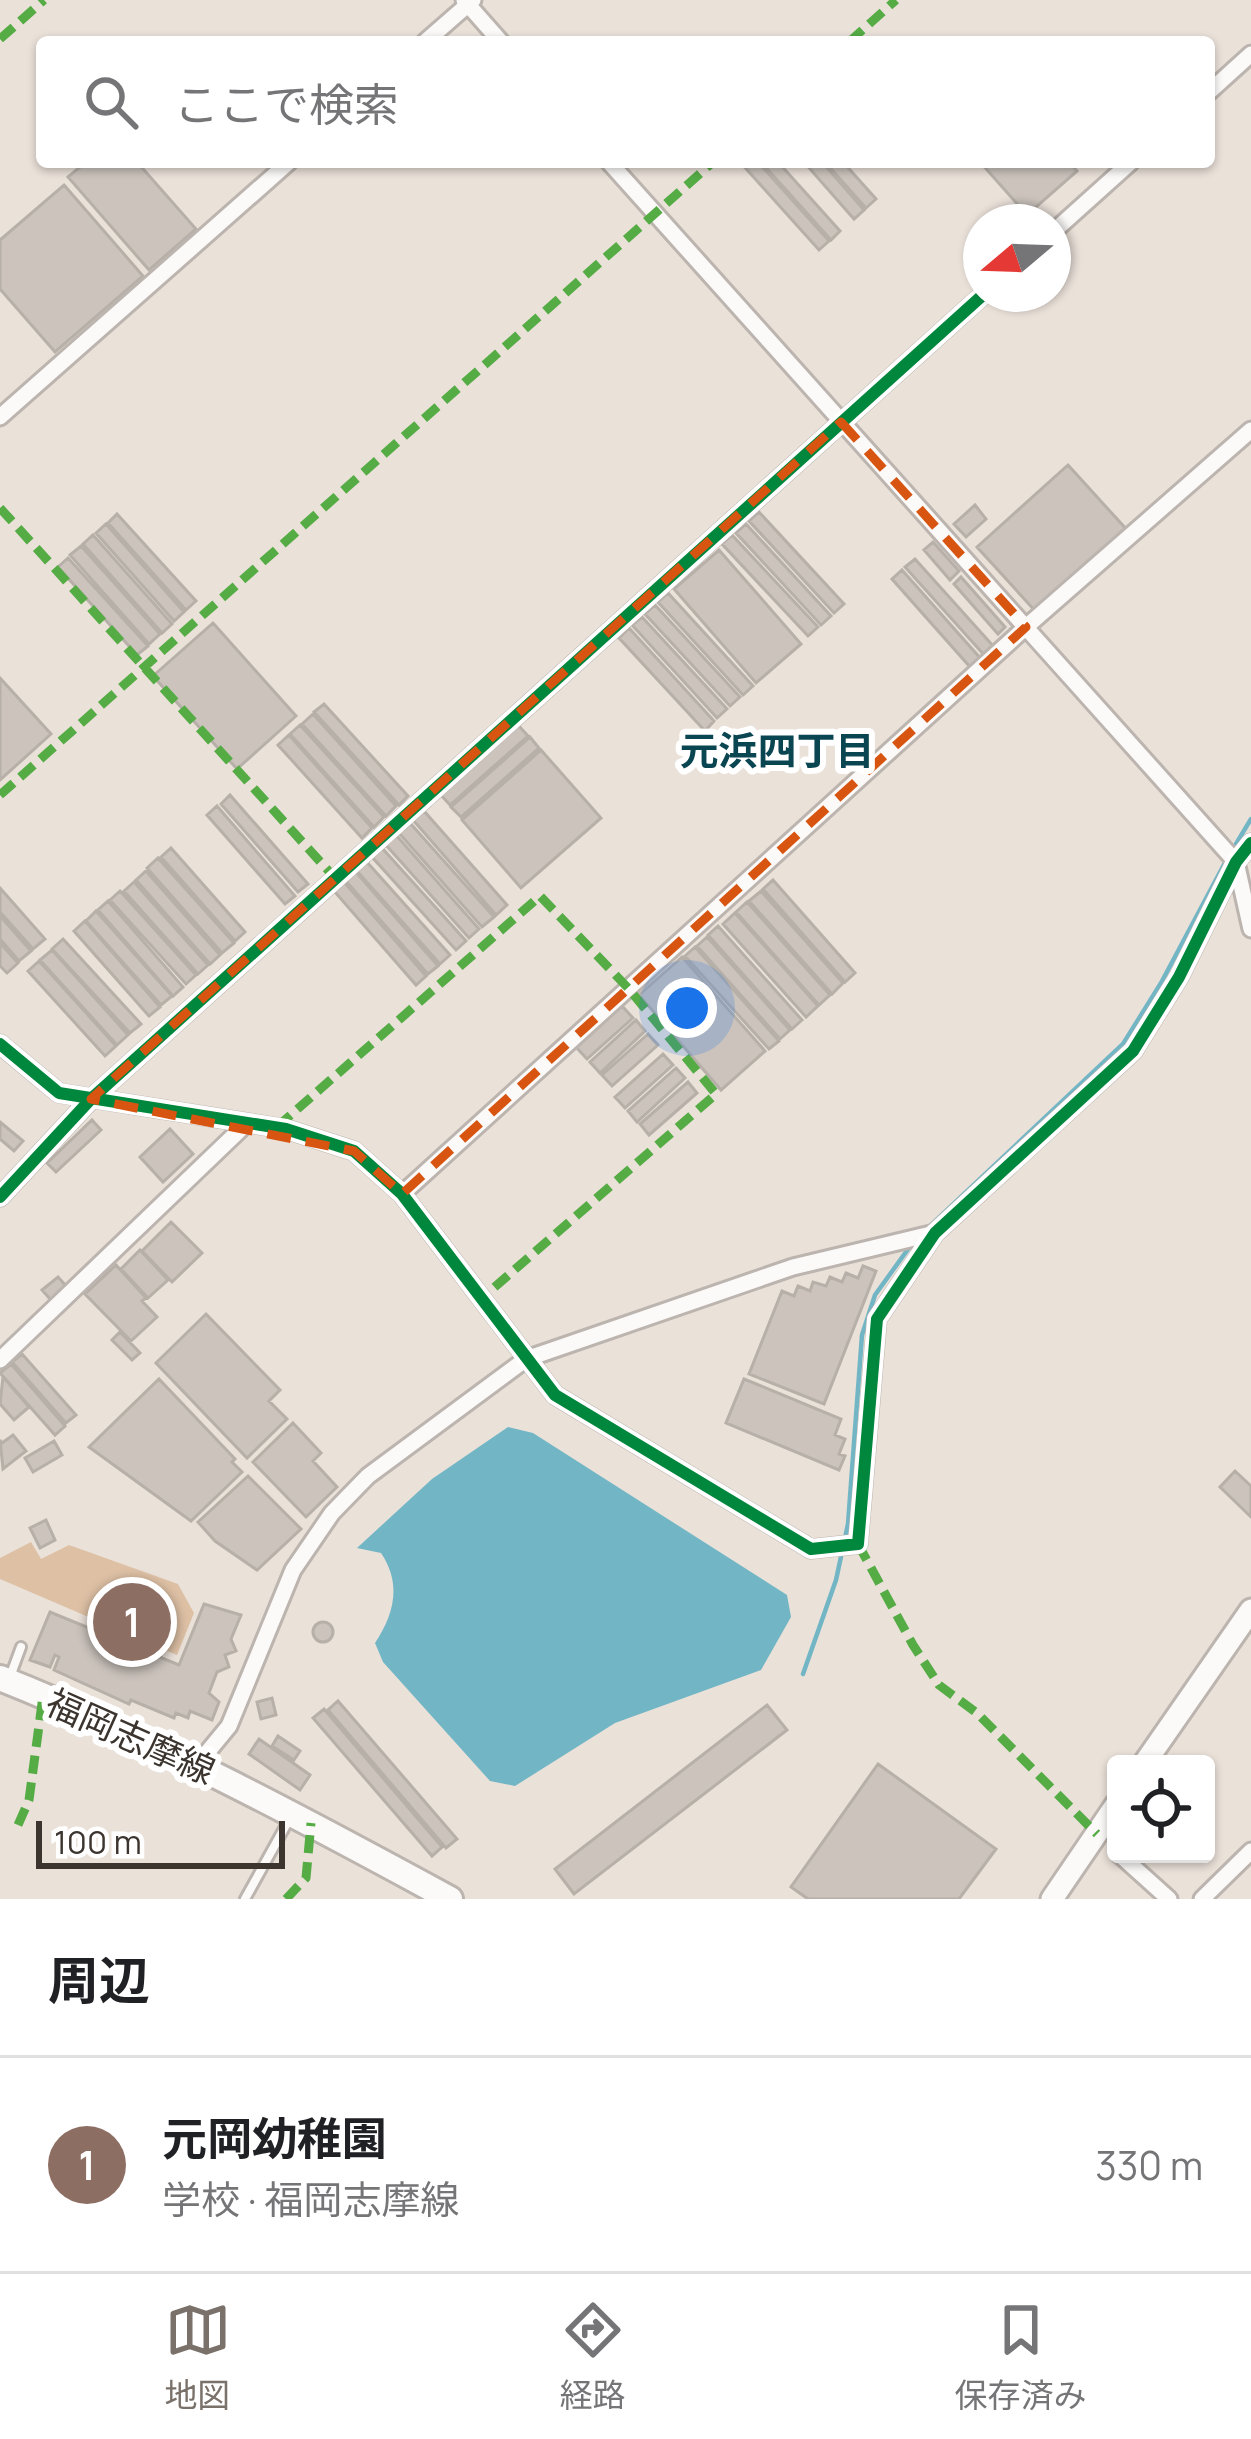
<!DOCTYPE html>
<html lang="ja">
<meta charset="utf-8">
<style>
:root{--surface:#fff;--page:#f2f2f2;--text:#202124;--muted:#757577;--line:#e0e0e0;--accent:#79716a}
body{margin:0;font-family:Manrope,"Noto Sans JP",sans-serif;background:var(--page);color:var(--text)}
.controls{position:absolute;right:36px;bottom:36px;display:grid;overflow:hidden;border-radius:12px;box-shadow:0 3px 9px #0004}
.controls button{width:108px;height:108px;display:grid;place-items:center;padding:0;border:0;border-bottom:3px solid var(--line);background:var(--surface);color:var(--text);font:60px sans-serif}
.compass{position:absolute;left:963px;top:204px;width:108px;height:108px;border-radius:50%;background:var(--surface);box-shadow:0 3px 9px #0004;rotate:251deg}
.scale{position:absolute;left:36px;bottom:30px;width:249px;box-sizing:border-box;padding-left:12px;border:6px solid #3c352f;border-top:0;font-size:33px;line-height:42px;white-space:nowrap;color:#3c352f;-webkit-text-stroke:9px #fff;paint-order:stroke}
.you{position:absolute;left:687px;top:1008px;width:42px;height:42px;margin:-30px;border:9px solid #fff;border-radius:50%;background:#1a73e8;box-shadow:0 0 0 18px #1a73e833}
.badge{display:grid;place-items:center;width:78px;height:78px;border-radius:50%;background:var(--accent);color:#fff;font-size:39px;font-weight:700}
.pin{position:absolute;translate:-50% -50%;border:6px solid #fff;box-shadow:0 3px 12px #0006}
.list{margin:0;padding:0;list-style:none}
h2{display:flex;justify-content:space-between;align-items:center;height:156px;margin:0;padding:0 48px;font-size:51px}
h2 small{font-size:39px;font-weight:400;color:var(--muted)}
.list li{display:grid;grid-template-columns:78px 1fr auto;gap:36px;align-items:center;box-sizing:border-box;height:216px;padding:0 48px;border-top:3px solid var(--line)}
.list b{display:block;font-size:45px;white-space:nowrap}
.list p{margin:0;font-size:39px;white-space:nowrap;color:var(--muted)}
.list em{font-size:39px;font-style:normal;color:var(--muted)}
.icon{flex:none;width:66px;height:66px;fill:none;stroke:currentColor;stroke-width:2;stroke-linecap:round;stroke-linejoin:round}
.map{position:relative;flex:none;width:1251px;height:1899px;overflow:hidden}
.search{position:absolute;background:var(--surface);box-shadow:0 3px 9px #0004;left:36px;right:36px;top:36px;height:132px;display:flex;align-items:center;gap:30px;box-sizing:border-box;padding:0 42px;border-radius:12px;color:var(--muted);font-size:45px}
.sheet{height:372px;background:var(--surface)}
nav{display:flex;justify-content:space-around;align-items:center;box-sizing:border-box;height:168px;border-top:3px solid var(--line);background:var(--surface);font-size:33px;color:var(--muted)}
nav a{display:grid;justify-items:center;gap:6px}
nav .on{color:var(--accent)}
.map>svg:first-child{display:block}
.green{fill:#dec1a5}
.water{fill:#72b6c5}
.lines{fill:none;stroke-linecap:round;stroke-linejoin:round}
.stream{stroke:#72b6c5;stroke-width:4.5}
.building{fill:#cbc3bc;stroke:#b7b0a9;stroke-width:3}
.lane-casing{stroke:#bcb4ae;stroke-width:14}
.street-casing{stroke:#bcb4ae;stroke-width:21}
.secondary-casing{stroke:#bcb4ae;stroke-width:27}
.primary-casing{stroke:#bcb4ae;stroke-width:30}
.lane{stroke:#fcfaf9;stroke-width:8}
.street{stroke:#fcfaf9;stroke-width:15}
.secondary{stroke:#fcfaf9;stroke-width:21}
.primary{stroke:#fcfaf9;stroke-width:24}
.quiet{stroke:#55ac45;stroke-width:9;stroke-dasharray:18 9;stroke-linecap:butt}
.cycleway-casing{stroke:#fff;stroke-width:20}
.cycleway{stroke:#00873e;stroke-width:12}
.marked{fill:none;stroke:#d75510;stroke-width:9;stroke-dasharray:24 15;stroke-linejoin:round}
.labels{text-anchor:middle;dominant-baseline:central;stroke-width:12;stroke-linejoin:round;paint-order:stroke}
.street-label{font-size:36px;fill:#3c352f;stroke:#fff}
.neighbourhood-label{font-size:39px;font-weight:bold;fill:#0a4552;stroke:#fff}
</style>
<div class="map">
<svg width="1251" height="1899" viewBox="0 0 1251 1899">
<rect width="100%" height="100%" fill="#eae1d9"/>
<path class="green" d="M31,1542L41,1559L69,1545L178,1584L194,1613L177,1655L0,1579V1558Z"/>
<path class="water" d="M508,1427L533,1433L787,1595L791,1617L761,1670L615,1723L515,1786L490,1781L383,1662L375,1643C394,1614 402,1584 381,1553L357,1548L432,1479Z"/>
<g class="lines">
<path class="stream" d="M1233,849L1251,819
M928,1228L1123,1044L1161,983L1227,859
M803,1674L836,1580L848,1524L862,1335L875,1295L911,1245"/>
</g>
<path class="building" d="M86,162H137L196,229L149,270L68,177Z
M740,162H758L829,241L819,250Z
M761,162H778L840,231L831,240Z
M804,162H822L864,210L854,219Z
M825,162H843L876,199L866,208Z
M980,162H1069L1077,171L1027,215Z
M64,185L143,276L55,352L0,289V240Z
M1068,465L1128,531L1037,613L977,547Z
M975,505L986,519L966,537L954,524Z
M759,512L844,604L834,613L749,521Z
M117,514L196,601L186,610L108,523Z
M106,524L184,612L174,621L96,533Z
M746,524L831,616L821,625L736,533Z
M93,535L172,624L162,633L83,544Z
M732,535L818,627L808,636L722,544Z
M933,542L959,571L950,580L924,550Z
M81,546L160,634L149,644L70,555Z
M719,550L801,644L756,683L674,589Z
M68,558L148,646L137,655L58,567Z
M915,559L995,648L985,656L905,567Z
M902,570L981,659L971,668L892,579Z
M961,577L1005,627L998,634L954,584Z
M668,593L753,686L743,695L658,602Z
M655,605L740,697L730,706L645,614Z
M642,617L727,709L717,718L632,625Z
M213,623L296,716L237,769L153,676Z
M629,628L714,721L705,731L619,638Z
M0,678L51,734L0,780Z
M324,704L408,796L399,805L314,712Z
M313,714L396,806L386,816L302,724Z
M300,725L384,817L374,827L290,734Z
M518,725L528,736L450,805L440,794Z
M289,735L372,828L362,838L278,745Z
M530,737L539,748L461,817L451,807Z
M541,750L601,818L521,888L462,820Z
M230,795L308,884L298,892L221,804Z
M217,806L295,896L285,904L207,815Z
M424,811L507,905L496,915L413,820Z
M410,823L494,917L482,927L399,833Z
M396,835L479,929L469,938L386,845Z
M171,848L245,932L235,941L161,857Z
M382,848L466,941L456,950L372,857Z
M158,858L234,943L222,953L147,868Z
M366,861L450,955L440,964L356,870Z
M146,871L220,955L210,964L136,880Z
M355,871L438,966L428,974L345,880Z
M773,880L855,973L845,982L763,889Z
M134,882L208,965L198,974L124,891Z
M344,882L426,976L416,985L334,891Z
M0,888L45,939L33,949L0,912Z
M120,891L196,975L186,984L110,900Z
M761,891L843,983L832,994L749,901Z
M108,901L183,987L173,996L98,910Z
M747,902L830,995L819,1005L736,912Z
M96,911L172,996L161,1005L86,921Z
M735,913L818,1006L806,1017L723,924Z
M0,916L31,951L19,961L0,939Z
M85,921L160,1007L149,1016L74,931Z
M718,926L802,1020L792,1029L708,935Z
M707,937L790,1030L780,1039L697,946Z
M63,939L141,1024L130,1033L52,949Z
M0,943L18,963L7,973L0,966Z
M695,947L779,1041L769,1049L685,956Z
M52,950L128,1035L117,1045L40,960Z
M682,957L765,1051L721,1090L639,995Z
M39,961L116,1046L105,1056L28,971Z
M622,1006L633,1018L587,1059L576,1047Z
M636,1020L645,1031L600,1073L590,1062Z
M648,1034L658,1045L612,1086L602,1075Z
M663,1054L673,1065L625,1108L615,1097Z
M676,1068L685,1078L637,1122L628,1111Z
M688,1082L697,1093L649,1135L640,1124Z
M92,1120L101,1130L56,1172L47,1163Z
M0,1122L23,1141L14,1151L0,1139Z
M170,1129L193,1154L163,1182L140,1157Z
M171,1222L202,1253L172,1282L142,1251Z
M140,1250L168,1280L148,1298L121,1269Z
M116,1265L146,1298L142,1301L157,1317L131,1341L85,1294Z
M863,1266L876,1271L824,1404L749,1374L782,1291L794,1296L798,1286L810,1291L813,1282L826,1286L830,1277L842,1282L846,1273L858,1278Z
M58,1277L66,1286L51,1300L42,1290Z
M206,1314L280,1390L269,1401L287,1419L247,1458L156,1363Z
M120,1332L140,1353L132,1360L112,1340Z
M22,1354L76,1415L66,1423L12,1362Z
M11,1364L65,1426L55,1435L0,1373Z
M3,1377L29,1407L14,1420L0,1404Z
M159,1379L235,1459L232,1462L242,1472L191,1521L89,1447Z
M744,1379L841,1419L835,1435L845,1439L839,1454L845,1456L839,1470L726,1423Z
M293,1423L321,1453L313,1461L337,1487L306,1517L253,1462Z
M13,1435L26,1451L3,1469L0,1440L2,1443Z
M54,1441L62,1455L33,1472L25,1458Z
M1235,1471L1251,1486V1517L1220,1487Z
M248,1476L301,1529L257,1570L215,1541L198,1522Z
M46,1520L55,1540L40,1548L30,1528Z
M204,1604L241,1615L231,1639L236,1651L225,1655L229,1667L217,1672L209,1693L219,1702L212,1720L190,1711L188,1718L176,1713L174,1718L131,1700L129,1704L54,1670L59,1657L55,1655L50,1667L30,1660L50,1612L179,1665Z
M313 1632a10 10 0 1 1 20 0a10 10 0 1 1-20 0Z
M272,1698L276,1715L261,1719L257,1702Z
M338,1701L457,1839L446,1848L328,1710Z
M767,1705L787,1730L574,1894L555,1869Z
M324,1709L442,1847L432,1856L313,1718Z
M278,1736L300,1751L294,1760L272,1746Z
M259,1739L310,1775L300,1790L249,1754Z
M878,1764L996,1849L959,1899H808L791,1887Z"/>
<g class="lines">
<defs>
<path id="lane" d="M11,1674L21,1647
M245,1899L291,1816"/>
<path id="street" d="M464,0L501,42
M425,42L473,0
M1209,92L1251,54
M609,162L1236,862L1251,929
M1053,232L1131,162
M0,417L289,162
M0,1044L59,1093L286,1129L354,1151L402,1194L555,1395L811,1549L858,1544L877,1319L935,1233L1133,1051L1179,977L1236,862L1251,843
M402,1194L1026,627L1251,430
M0,1197L91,1099L984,294
M0,1360L247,1123
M196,1766L229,1726L293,1570L332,1513L368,1476L526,1359L793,1267L935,1233
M1119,1854L1169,1899
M1202,1899L1251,1851"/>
<path id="secondary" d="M1144,1764L1251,1610
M1052,1899L1116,1805"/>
<path id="primary" d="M0,1678C156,1740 303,1819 450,1899"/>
</defs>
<use href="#lane" class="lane-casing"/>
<use href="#street" class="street-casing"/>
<use href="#secondary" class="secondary-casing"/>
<use href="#primary" class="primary-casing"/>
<use href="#lane" class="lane"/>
<use href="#street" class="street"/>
<use href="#secondary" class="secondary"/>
<use href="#primary" class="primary"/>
<path class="quiet" d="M0,39L44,0
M849,42L896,0
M0,508L334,877
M0,795L713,162
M277,1127L540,896L628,988L716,1094L481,1299
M858,1544L913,1645L939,1685L977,1713L1097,1834
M18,1825L29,1800L43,1696
M286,1899L306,1878L311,1823"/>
<defs>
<path id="cycleway" d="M0,1044L59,1093L286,1129L354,1151L402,1194L555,1395L811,1549L858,1544L877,1319L935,1233L1133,1051L1179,977L1236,862L1251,843
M0,1197L91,1099L984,294"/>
</defs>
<use href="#cycleway" class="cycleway-casing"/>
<use href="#cycleway" class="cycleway"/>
</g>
<path class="marked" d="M841,422L1026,627L402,1194L354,1151L91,1099Z"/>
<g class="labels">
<g class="street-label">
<text transform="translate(131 1736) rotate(24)">福岡志摩線</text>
</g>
<g class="neighbourhood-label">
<text x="777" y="750">元浜四丁目</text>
</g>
</g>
</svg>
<div class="controls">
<button><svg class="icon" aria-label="locate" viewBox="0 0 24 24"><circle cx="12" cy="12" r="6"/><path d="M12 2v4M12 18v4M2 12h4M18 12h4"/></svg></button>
</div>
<svg class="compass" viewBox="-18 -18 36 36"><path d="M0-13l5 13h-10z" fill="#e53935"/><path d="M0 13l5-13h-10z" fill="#757577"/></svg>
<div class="scale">100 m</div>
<div class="you"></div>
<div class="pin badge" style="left:132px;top:1622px;background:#8d6e63">1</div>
<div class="search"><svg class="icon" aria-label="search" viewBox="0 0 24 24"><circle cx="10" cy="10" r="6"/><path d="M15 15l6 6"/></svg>ここで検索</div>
</div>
<section class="sheet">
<h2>周辺<small></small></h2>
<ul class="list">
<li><span class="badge" style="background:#8d6e63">1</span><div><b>元岡幼稚園</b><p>学校 · 福岡志摩線</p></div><em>330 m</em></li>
</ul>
</section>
<nav>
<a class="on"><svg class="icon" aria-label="map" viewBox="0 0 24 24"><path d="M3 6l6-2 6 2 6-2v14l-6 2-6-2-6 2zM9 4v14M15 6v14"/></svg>地図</a>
<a><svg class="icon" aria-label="directions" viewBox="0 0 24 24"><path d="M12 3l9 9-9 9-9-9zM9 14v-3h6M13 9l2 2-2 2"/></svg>経路</a>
<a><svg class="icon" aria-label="saved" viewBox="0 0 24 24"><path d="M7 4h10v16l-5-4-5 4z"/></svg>保存済み</a>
</nav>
